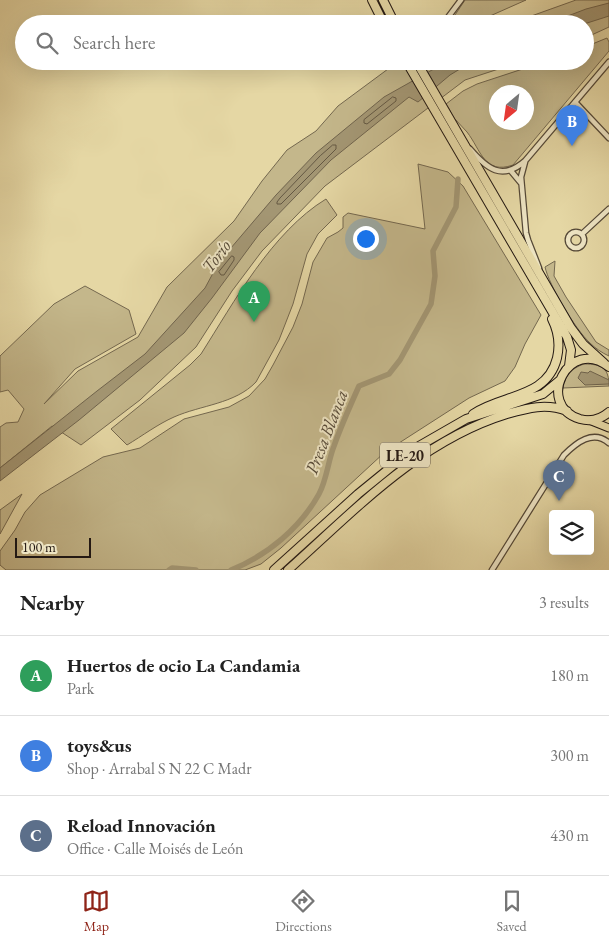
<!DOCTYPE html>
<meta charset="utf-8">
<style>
:root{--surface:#fff;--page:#f2f2f2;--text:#222;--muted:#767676;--line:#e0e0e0;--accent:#8f2418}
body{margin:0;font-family:"EB Garamond",serif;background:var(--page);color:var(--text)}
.controls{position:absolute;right:15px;bottom:15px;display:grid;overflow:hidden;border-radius:5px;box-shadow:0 5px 20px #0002}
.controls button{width:45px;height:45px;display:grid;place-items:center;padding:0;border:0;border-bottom:1px solid var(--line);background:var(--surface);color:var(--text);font:25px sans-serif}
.compass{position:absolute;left:489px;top:85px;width:45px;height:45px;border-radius:50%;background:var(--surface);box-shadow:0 5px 20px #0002;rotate:209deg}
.scale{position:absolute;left:15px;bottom:12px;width:76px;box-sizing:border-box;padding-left:5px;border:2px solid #241913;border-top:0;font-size:14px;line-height:18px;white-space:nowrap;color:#241913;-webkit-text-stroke:4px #eee5c4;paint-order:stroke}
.you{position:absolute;left:365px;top:238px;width:18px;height:18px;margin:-12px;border:4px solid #fff;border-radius:50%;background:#1a73e8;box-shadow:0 0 0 8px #1a73e833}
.badge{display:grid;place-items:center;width:32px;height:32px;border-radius:50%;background:var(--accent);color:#fff;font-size:16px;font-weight:700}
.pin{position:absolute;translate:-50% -41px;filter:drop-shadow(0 1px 2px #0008)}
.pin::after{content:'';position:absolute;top:26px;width:18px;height:15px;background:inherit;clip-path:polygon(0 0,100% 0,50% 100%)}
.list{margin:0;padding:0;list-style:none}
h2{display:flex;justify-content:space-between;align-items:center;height:65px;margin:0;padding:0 20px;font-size:21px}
h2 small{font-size:16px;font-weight:400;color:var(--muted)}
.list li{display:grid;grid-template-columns:32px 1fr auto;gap:15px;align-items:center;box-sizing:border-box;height:80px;padding:0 20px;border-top:1px solid var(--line)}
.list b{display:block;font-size:19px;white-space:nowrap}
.list p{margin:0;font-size:16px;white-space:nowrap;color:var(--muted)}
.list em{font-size:16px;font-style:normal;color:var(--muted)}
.icon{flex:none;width:28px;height:28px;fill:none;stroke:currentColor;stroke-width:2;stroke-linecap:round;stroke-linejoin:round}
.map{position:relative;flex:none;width:609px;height:570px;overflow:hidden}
.search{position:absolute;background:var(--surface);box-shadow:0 5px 20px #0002;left:15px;right:15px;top:15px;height:55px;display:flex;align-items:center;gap:12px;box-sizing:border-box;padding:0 18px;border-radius:28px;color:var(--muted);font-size:19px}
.sheet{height:305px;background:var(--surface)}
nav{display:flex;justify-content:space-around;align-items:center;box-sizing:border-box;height:70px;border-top:1px solid var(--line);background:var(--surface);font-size:14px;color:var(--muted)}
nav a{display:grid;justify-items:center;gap:2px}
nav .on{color:var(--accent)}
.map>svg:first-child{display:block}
.green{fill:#c4b78b;stroke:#74684f;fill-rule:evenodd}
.water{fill:#a39673;stroke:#70644d}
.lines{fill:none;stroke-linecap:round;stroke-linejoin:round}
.shore{stroke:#645843;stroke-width:1}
.canal{stroke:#a39673;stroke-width:5.5}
.street-casing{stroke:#544837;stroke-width:7}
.primary-casing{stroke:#241913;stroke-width:9}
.highway-casing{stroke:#241913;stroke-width:10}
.street{stroke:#eee5c4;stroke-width:4.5}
.primary{stroke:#e5d7a4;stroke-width:7}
.highway{stroke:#e5d7a4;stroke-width:8}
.labels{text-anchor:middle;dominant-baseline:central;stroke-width:4;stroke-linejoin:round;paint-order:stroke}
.shield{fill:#eee5c4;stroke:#615648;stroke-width:1}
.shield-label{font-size:15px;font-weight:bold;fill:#241913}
.water-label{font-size:18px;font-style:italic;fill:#574b39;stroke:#eee5c4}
</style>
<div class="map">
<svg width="609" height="570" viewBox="0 0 609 570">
<rect width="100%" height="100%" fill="#e5d7a4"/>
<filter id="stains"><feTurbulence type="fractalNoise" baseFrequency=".004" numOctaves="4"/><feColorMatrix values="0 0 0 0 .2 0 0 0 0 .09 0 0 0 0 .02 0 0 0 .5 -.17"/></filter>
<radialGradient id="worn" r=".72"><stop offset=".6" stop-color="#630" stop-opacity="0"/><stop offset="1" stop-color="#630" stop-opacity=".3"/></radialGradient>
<path class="green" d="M465,0H526L472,24H449Z
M576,0H609V27L585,38V24H509Z
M607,38L609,42V51L513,165C484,175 481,150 467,132C463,127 458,123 454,118C451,113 449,108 446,104L463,91L477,84L547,61H585V47ZM496,92H526V122H496Z
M422,61H523L465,80L325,186L262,251L232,291L196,347L140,400L81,445L52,426L0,468V427L6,423L18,422L24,409L8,390L0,392V356L54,304L85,286L129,310L136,334L75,369L44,404L78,371L138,337L167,287L234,221L262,181L287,150L316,131L338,106L388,69L417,64Z
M418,164L448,172L463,186L541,315L525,344L515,367L505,381L469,398L385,452L281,548L261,564L245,570H6L0,565V551L15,530L25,512L40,495L103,457L140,448L184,419L229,407L249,396L265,379L273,365L293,327L302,304L313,262L327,238L338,232L343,228V217L348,213L425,229Z
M326,199L337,215L318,234L307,254L293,304L279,340L256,382C235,404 201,405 174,417C158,424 142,436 127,445L111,429L190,365L201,354C234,302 272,232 326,199Z
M555,261L554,276L566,297L596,342L609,350V356C602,353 595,348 590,343C575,329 549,285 545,267Z
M584,364C602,364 609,368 609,386L563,388C565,375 572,368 584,364Z
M22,494L0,534V510Z"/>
<path class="water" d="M609,3V16L584,24H547L586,9Z
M448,61H473L450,75L418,102L409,97L331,160L260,233L212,298L184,333L79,420L0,481V468L97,391L145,354L205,288L219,262L276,195L316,153L384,97Z
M590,371L609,380V384L585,385L578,378L581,372L588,373Z"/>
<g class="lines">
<path class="shore" d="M393,97L396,98V101L367,124L364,123V120Z
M333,145H336V149L281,204H277V202L280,198L320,156Z
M232,256L234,257V260L224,275H221L219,272Z"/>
<path class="canal" d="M169,570L172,568L196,570
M231,570C268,555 300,528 319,494C327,479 328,461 334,446C341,426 350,406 359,386L389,374L400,360L431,304L435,276L433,251L456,207L458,179"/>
<defs>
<path id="street" d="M443,24L461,0
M575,102L609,138
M470,149C487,169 502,181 525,161L609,62
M525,162L521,177L526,233L528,240L539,268
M511,171L521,183
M568 240a8 8 0 1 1 16 0a8 8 0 1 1-16 0Z
M582,234L609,209
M492,570L564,455C576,443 593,429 609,443"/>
<path id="primary" d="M589,420L609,428"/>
<path id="highway" d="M372,0L384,24
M383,0L395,24
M406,61L567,337L571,350L569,366
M416,61L571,328L583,344L604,363
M609,367C569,335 534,405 580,419C591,422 601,419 609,412
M473,414C501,394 547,399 557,358C560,345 558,331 552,319
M274,570L358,494L412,450L466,419L543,394L560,380
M288,570C355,510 419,441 507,414C528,408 546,403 567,411"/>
</defs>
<use href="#street" class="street-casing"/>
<use href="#primary" class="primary-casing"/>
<use href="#highway" class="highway-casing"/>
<use href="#street" class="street"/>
<use href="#primary" class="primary"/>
<use href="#highway" class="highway"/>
</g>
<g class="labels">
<rect class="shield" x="380" y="442.5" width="50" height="25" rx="4"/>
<g class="shield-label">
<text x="405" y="455">LE-20</text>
</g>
<g class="water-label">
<text transform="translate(216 256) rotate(-53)">Torío</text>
<text transform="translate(326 432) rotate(-69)">Presa Blanca</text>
</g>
</g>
<rect width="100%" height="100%" filter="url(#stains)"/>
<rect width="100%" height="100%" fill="url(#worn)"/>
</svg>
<div class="controls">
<button><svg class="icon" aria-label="layers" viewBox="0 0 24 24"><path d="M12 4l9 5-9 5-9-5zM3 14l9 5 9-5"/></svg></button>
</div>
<svg class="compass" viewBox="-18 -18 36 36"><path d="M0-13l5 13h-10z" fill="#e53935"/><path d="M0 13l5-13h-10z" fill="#767676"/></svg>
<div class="scale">100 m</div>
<div class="you"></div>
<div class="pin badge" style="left:254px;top:322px;background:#2e9e5b">A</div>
<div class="pin badge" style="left:572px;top:146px;background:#3f7fe0">B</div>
<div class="pin badge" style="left:559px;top:501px;background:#5c6f8a">C</div>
<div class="search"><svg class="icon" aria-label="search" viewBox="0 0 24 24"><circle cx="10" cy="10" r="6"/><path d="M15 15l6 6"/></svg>Search here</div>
</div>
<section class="sheet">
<h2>Nearby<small>3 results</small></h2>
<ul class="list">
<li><span class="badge" style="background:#2e9e5b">A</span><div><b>Huertos de ocio La Candamia</b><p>Park</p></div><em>180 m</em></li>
<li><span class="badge" style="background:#3f7fe0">B</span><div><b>toys&amp;us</b><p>Shop · Arrabal S N 22 C Madr</p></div><em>300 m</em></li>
<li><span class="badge" style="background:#5c6f8a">C</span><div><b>Reload Innovación</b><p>Office · Calle Moisés de León</p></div><em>430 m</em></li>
</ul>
</section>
<nav>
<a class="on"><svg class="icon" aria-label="map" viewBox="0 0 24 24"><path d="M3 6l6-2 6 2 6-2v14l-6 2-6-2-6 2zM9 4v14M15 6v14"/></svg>Map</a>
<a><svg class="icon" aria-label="directions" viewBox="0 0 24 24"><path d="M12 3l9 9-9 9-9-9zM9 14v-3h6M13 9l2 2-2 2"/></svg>Directions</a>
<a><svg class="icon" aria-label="saved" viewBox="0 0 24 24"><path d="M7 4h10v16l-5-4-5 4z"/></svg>Saved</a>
</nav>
